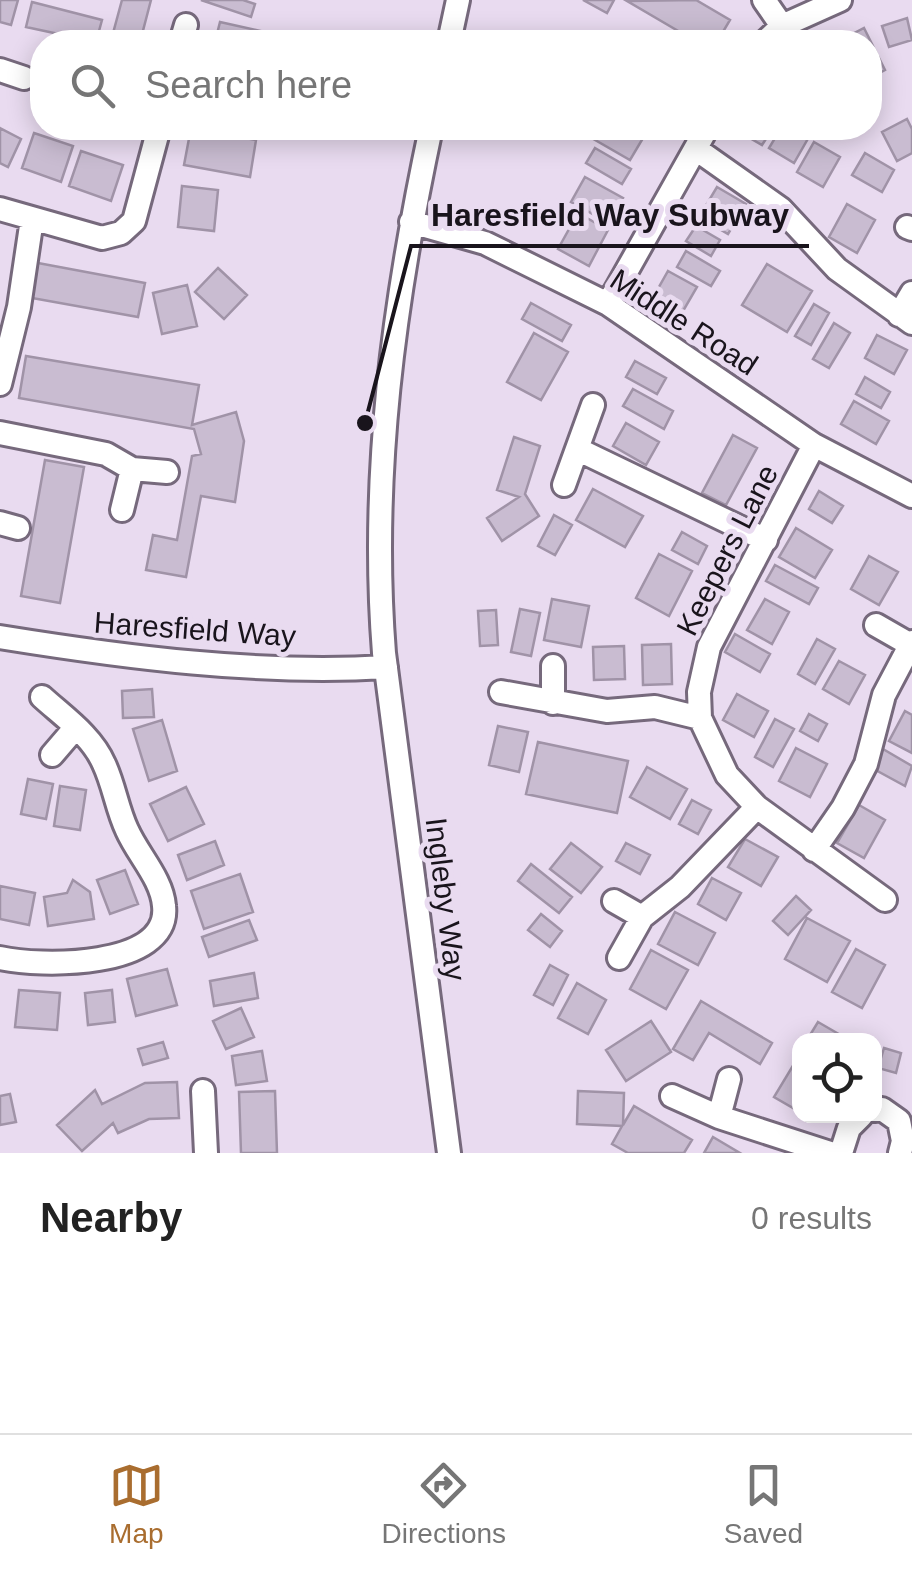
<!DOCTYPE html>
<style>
:root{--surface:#fff;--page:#f6f6f6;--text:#222;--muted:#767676;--line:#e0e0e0;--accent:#a96d2f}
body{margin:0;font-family:Helvetica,sans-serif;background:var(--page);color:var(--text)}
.controls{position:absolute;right:30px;bottom:30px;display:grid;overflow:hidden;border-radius:20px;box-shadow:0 5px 25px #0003}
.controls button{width:90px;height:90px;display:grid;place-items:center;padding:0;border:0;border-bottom:2px solid var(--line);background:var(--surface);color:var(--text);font:50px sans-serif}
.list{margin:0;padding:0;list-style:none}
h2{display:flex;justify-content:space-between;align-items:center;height:130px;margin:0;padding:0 40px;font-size:42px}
h2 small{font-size:32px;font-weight:400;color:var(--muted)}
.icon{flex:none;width:55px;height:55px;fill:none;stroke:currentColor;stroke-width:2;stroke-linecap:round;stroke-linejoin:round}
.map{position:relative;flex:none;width:912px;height:1153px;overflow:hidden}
.search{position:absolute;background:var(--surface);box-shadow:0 5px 25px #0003;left:30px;right:30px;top:30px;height:110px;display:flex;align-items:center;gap:25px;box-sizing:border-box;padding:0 35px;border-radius:40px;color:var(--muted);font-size:38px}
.sheet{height:280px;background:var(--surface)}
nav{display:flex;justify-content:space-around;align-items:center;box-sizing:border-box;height:140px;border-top:2px solid var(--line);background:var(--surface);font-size:28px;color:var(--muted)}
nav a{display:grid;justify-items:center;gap:5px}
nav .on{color:var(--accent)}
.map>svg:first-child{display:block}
.building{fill:#c9bcd1;stroke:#a093a7;stroke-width:2.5}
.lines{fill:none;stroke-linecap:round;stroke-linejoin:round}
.minor-casing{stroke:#76697c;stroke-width:28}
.minor{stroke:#fff;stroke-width:22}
.labels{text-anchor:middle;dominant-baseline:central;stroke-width:10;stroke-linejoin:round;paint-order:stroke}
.street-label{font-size:30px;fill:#19141c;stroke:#e9dbf0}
.leader{fill:none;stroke:#19141c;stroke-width:4}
.callout-dot{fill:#19141c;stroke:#e9dbf0;stroke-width:4}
.callout-label{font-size:32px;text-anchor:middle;font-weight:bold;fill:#19141c;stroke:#e9dbf0;stroke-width:10;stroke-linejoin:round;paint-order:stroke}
</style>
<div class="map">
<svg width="912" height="1153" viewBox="0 0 912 1153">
<rect width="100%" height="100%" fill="#e9dbf0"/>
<path class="building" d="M0,0H18L11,25L0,22Z
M122,0H151L140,42L112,37Z
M201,0H243L255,4L251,17Z
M583,0H614L607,13Z
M696,0L730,20L717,42H697L627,1Z
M32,2L102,20L96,42L26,27Z
M907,18L912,40L889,47L882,26Z
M220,22L269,33L267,42H215Z
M864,28L885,70L870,78V42L841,40Z
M907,119L912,129V153L897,161L882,132Z
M0,128L21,139L8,167L0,163Z
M191,128L256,140L250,177L184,165Z
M595,128H649L630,160L590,137Z
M740,128H773L762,145L738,131Z
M781,128H814L794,163L769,148Z
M34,133L73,146L61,182L22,168Z
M814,142L840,157L823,187L797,172Z
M595,148L631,169L622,184L586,163Z
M81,151L123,165L111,201L69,186Z
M865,153L894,170L882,192L852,175Z
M585,177L623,198L609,223L571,202Z
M182,186L218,190L214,231L178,227Z
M717,187L746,204L728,234L699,217Z
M847,204L875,220L857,253L829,237Z
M578,213L608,230L589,266L558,249Z
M696,226L720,240L711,256L686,241Z
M686,251L720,271L711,286L677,267Z
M38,263L145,283L138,317L32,298Z
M767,264L812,291L787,332L742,305Z
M218,268L247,295L224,319L195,292Z
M668,271L697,287L679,318L651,301Z
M187,285L197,326L162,334L153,293Z
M531,303L571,325L562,341L522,319Z
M814,304L829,313L811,345L795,336Z
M834,323L850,333L829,368L813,359Z
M534,333L568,352L541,400L507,382Z
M877,335L907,350L894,374L865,358Z
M26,356L199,385L192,425L236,412L244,441L235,502L201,496L186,577L146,570L153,535L177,540L192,456L201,454L194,429L19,398Z
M635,361L666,378L657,394L626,377Z
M865,377L890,392L881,408L856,394Z
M633,389L673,411L664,429L623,406Z
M854,401L889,421L876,444L841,424Z
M626,423L659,442L646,465L613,446Z
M733,435L757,448L726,505L702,493Z
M514,437L540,446L525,494L539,516L502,541L487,518L519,497L497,490Z
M45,460L84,467L60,603L21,596Z
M593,489L643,516L625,547L576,520Z
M819,491L843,506L832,523L809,509Z
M554,515L572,525L555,555L538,546Z
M796,528L832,550L815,578L779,557Z
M682,532L707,546L698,564L672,550Z
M659,554L692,571L669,616L636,598Z
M869,556L898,572L879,605L851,589Z
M775,565L818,588L809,604L766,581Z
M552,599L589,606L581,647L544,640Z
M765,599L789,612L772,644L747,630Z
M520,609L540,613L531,656L511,652Z
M496,610L498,645L480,646L478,611Z
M735,634L770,654L760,672L725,652Z
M817,639L835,649L815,684L798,674Z
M671,644L672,684L643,685L642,645Z
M624,646L625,679L594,680L593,647Z
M839,661L865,675L849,704L823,689Z
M152,689L154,717L123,718L122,691Z
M737,694L768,711L754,737L723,720Z
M905,711L912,715V753L889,741Z
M809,714L827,724L818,741L800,731Z
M775,719L794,729L773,767L755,757Z
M162,720L177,771L149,781L133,729Z
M498,726L528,732L519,772L489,765Z
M538,742L628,761L617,813L526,794Z
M796,748L827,764L810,797L779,781Z
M883,749L912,766L905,786L872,768Z
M647,767L687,789L670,819L630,797Z
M28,779L53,784L46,819L21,814Z
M60,786L86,790L80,830L54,826Z
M186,787L204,824L168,841L150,804Z
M692,800L711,810L698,834L679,824Z
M859,805L885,820L864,858L837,843Z
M745,839L778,857L761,886L728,867Z
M215,841L224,865L187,880L178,855Z
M571,843L602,867L581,893L550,869Z
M626,843L650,855L640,874L616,861Z
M531,864L572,897L559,913L518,881Z
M125,870L138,904L110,914L97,880Z
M240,874L253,912L204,929L191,891Z
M712,878L741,893L726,920L698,904Z
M73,880L90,892L94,919L48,926L44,897L67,893Z
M0,886L35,893L29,925L0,919Z
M796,896L811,910L788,935L773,921Z
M675,912L715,933L698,965L658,944Z
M541,914L562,931L550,947L528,930Z
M807,918L850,941L827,982L785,959Z
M249,920L257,940L209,957L202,937Z
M856,949L885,965L862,1008L832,992Z
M651,950L688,970L666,1009L630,989Z
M550,965L568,975L553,1005L534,995Z
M167,969L177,1005L136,1016L127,979Z
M254,973L258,998L214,1006L210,981Z
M577,983L606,1000L588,1034L558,1018Z
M19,990L60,993L57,1030L15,1027Z
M112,990L115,1022L88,1025L85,993Z
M701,1001L772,1043L760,1064L709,1033L693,1060L673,1049Z
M241,1008L254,1037L226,1049L213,1021Z
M651,1021L671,1052L626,1081L606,1050Z
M818,1022L849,1040H807Z
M163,1042L168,1058L143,1065L138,1049Z
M884,1048L901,1053L896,1073L878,1068Z
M262,1051L267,1081L236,1085L232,1056Z
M800,1054V1112L774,1097Z
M177,1082L179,1118L149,1119L118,1133L113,1123L82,1151L57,1125L95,1090L102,1104L145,1083Z
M275,1091L277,1153H241L239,1092Z
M578,1091L624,1093L623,1125L634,1106L692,1140L684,1153H628L612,1144L622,1126L577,1124Z
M10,1094L16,1122L0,1125V1096Z
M713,1137L740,1153H704Z"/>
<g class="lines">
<defs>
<path id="minor" d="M764,0L782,26
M181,42L186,25
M449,42L458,0
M765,42L782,26L840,0
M0,70L24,78
M431,128C394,301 370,475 384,653L449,1153
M696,149L781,209L837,269L912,323
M0,209L102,238L121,233L134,221L159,128
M411,222L485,243L608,304L814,445L912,496
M907,227L912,229
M608,304L707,128
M899,315L912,293
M0,384L19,307L32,219
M0,433L106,454L132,469L167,472
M814,445L709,647L699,692L700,718L727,775L757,807L885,900
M577,449L593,405
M564,485L577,449L766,540
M122,510L132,469
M0,523L18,528
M876,625L911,645
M0,637C124,657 261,675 386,667
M501,692L607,711L655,707L700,718
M553,703V666
M52,755L76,727
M814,850L843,808L866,764L884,695L912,642
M614,901L642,917
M0,958C38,967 171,969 164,906C162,879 138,855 127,830C117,809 114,785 104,764C92,736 64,717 42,697
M619,958L642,917L680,887L757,807
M203,1091L206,1153
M672,1096L719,1117L830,1153
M874,1110L882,1109L899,1121L903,1141L900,1153
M719,1117L729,1079
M841,1153L849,1128L861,1116"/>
</defs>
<use href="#minor" class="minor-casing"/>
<use href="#minor" class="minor"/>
</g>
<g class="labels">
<g class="street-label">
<text transform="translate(684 322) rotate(33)">Middle Road</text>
<text transform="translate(727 550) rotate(-63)">Keepers Lane</text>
<text transform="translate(195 629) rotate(4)">Haresfield Way</text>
<text transform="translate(446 899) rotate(83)">Ingleby Way</text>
</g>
</g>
<path class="leader" d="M365 423L411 246H809"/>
<circle class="callout-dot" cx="365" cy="423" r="10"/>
<g class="callout-label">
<text x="610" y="226">Haresfield Way Subway</text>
</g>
</svg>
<div class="controls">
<button><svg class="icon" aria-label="locate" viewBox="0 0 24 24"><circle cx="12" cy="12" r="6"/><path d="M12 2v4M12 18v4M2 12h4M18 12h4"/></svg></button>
</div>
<div class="search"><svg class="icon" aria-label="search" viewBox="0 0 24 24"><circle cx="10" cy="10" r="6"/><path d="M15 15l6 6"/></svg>Search here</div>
</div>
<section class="sheet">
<h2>Nearby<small>0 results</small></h2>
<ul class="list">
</ul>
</section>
<nav>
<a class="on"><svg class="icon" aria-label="map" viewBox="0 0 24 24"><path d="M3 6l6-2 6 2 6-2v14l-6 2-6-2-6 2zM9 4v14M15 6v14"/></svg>Map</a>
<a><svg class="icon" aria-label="directions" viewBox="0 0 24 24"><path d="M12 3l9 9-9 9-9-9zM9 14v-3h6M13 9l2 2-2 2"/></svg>Directions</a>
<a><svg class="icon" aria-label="saved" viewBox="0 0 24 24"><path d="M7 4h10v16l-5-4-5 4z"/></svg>Saved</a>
</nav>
